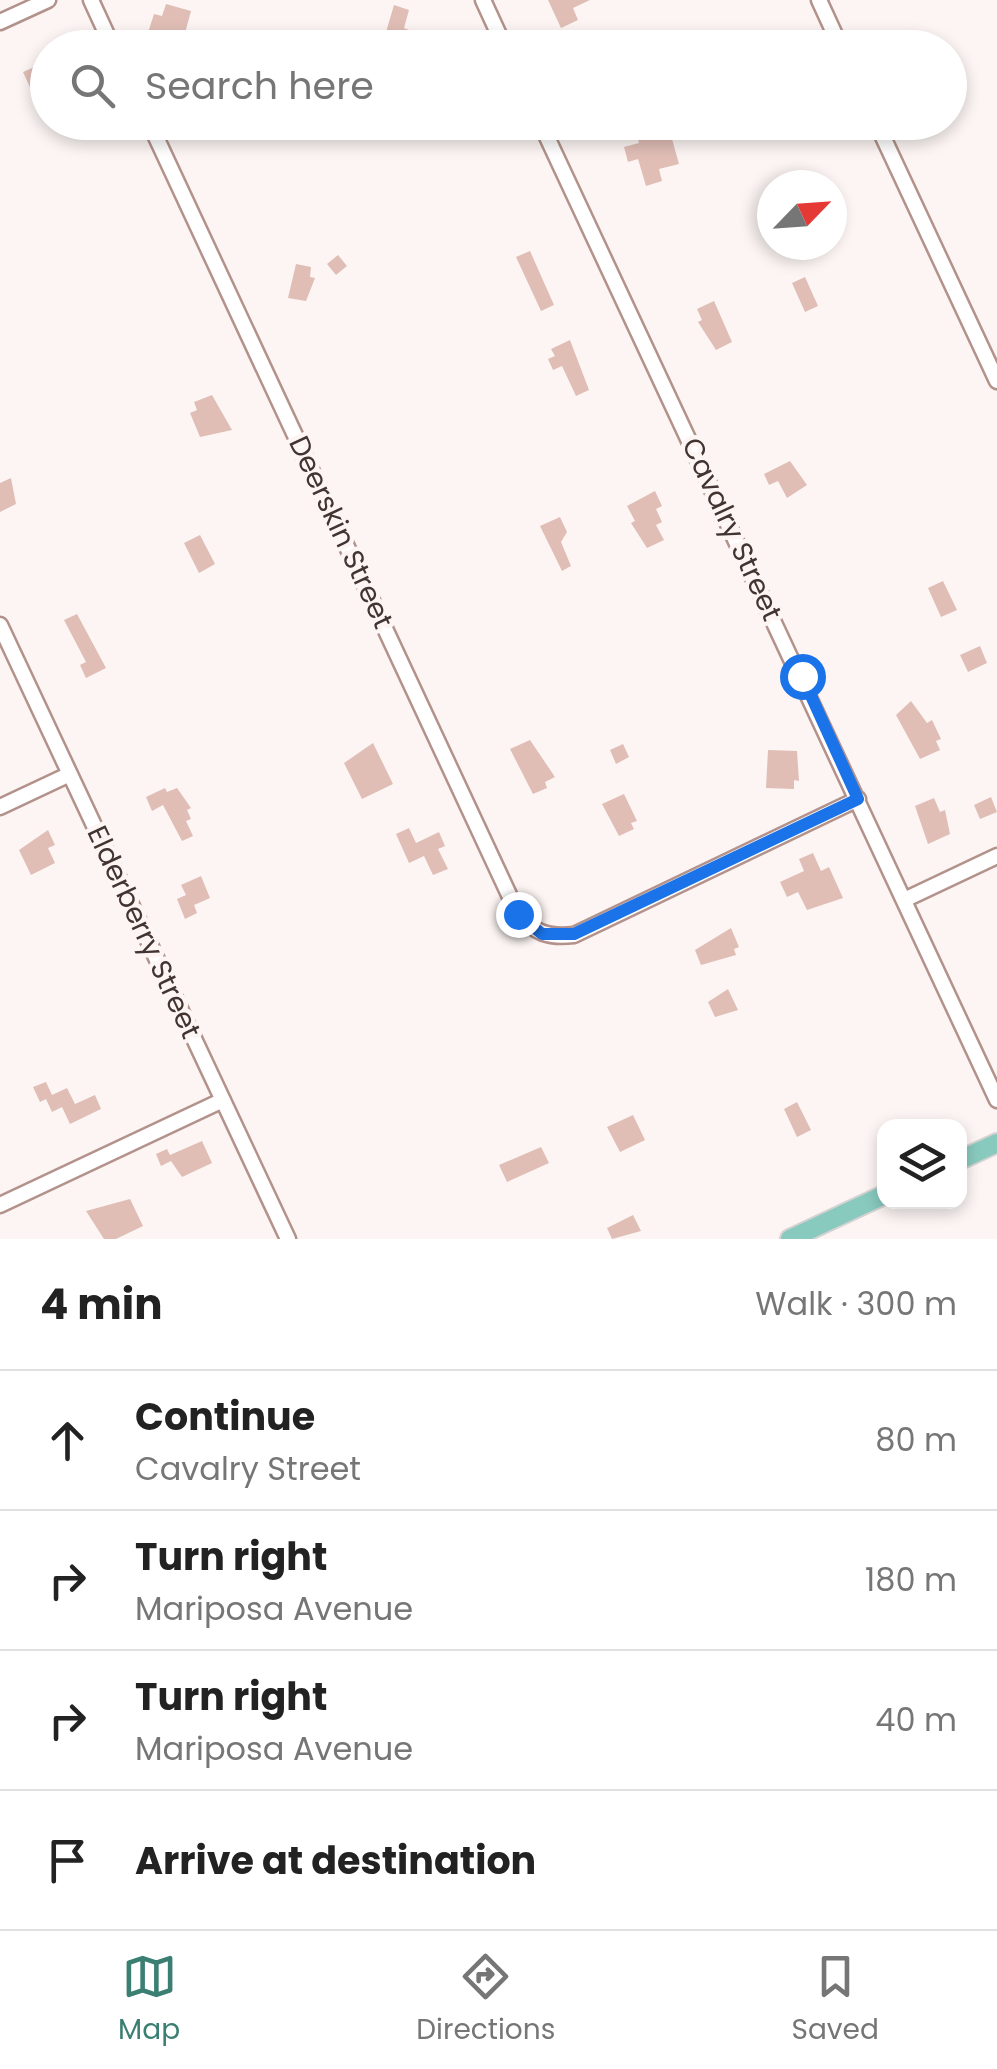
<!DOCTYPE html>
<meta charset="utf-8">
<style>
:root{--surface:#fff;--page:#f6f6f6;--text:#222;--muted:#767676;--line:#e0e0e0;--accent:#3b7f73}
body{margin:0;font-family:Poppins,sans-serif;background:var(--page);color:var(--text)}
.controls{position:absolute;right:30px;bottom:30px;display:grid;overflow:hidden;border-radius:20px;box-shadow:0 5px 15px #0003}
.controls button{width:90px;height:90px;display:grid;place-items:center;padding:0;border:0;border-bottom:2px solid var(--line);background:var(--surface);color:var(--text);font:50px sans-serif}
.compass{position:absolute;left:757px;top:170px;width:90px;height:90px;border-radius:50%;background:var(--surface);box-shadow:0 5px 15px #0003;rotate:65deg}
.stop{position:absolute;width:30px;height:30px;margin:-22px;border:8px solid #1a73e8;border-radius:50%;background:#fff}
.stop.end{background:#1a73e8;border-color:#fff;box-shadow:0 2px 10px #0008}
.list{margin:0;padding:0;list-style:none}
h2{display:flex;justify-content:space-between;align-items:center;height:130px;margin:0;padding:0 40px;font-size:42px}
h2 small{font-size:32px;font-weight:400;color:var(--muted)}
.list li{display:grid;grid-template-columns:65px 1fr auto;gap:30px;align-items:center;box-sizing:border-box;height:140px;padding:0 40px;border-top:2px solid var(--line)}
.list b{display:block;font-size:38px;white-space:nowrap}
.list p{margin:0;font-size:32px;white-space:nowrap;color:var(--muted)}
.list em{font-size:32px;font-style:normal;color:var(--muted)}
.icon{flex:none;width:55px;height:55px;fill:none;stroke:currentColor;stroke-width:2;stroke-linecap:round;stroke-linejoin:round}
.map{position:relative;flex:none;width:997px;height:1239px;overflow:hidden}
.search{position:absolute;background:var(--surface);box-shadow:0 5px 15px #0003;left:30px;right:30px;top:30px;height:110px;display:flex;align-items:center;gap:25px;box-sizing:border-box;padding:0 35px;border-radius:55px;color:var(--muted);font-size:38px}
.sheet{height:690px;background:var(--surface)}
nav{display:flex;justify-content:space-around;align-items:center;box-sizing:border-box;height:140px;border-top:2px solid var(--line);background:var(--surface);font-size:28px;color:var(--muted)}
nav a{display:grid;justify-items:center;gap:5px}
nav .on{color:var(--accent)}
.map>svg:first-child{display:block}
.building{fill:#e0beb6}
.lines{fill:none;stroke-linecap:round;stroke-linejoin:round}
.minor-casing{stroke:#b3928b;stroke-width:19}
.major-casing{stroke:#d5d2d2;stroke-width:22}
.minor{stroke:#fff;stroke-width:14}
.major{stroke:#89cabf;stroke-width:18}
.route{stroke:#1a73e8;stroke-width:12}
.labels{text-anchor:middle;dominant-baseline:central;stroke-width:9;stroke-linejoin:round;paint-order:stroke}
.street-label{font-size:28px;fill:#413431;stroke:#fcf5f3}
</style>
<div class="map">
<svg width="997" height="1239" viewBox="0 0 997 1239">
<rect width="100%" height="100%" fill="#fcf5f3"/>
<path class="building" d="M548,0H590L573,8L578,20L561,28Z
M166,4L191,11L182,44L161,39L159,45L145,42L154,14L162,16Z
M394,5L409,10L404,28L409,30L407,35L440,48L387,45L384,39Z
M48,61V95L36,100L23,72Z
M676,125L679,137L672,139L679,164L659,169L662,181L646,186L638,159L628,162L624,147L639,143L637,135Z
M530,251L554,305L541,311L516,257Z
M338,255L347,266L336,275L327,264Z
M296,264L311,267L310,277L315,278L306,301L288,298Z
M805,277L818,306L805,312L792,283Z
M714,301L732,342L716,350L698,322L702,320L697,309Z
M570,340L589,390L576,396L562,366L553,370L548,359L555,356L551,349Z
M212,395L232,430L200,437L190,413L197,410L194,402Z
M790,461L807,485L787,498L778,481L769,485L764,474Z
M11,478L16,504L0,512V483Z
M655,491L662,506L656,509L662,522L656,525L664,540L647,548L631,523L635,521L627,506Z
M560,517L567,532L561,542L571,566L562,571L540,526Z
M200,535L215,564L199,573L184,543Z
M943,581L957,610L941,617L928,588Z
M77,614L106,668L86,678L80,665L86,662L64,620Z
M980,646L987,663L968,672L960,655Z
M911,701L927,723L932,720L941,739L936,741L940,750L920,759L896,715Z
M530,740L555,777L545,782L547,788L533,794L510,749Z
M373,743L393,784L362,799L344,763Z
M623,744L629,757L616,764L610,750Z
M768,750L797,751L799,781L794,780V789L766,788Z
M165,788L167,792L177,788L191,808L187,810L191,819L186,821L193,836L182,841L163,805L152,811L146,797Z
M624,794L637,821L631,823L634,829L619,836L602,804Z
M991,797L997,812L980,819L974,805Z
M934,798L940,812L945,810L950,834L928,844L915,806Z
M409,828L416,843L439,832L445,846L438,849L448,869L433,875L424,856L409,863L396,834Z
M48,830L55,845L48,848L55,863L31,875L19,850Z
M813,853L821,871L829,867L843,898L807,910L798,892L787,897L780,882L804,871L799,859Z
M201,876L210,898L194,905L197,913L185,919L177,899L186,895L181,885Z
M731,928L739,947L734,949L736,955L701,965L695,950Z
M728,989L738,1010L715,1017L708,1002Z
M46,1082L52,1095L67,1088L75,1104L95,1095L101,1109L70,1124L62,1107L52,1112L46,1099L40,1102L33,1087Z
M797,1102L811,1130L797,1137L784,1109Z
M633,1115L645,1140L620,1152L607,1127Z
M202,1141L212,1163L182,1177L171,1161L161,1166L156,1154L167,1149L170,1155Z
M541,1147L549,1163L507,1182L499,1165Z
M130,1199L143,1226L116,1239H104L86,1211Z
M633,1215L641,1231L612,1239L607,1228Z"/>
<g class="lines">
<defs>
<path id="minor" d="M91,0L113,48
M483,0L505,48
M819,0L841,48
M0,22L48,0
M149,122L518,914C535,933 548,938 574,935L858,799
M540,122L997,1100
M876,122L997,381
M0,625L288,1239
M0,807L70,774
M904,900L997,856
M0,1205L223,1100"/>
<path id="major" d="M960,1160L997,1143
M790,1239L884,1195"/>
</defs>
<use href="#minor" class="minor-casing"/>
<use href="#major" class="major-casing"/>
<use href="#minor" class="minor"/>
<use href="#major" class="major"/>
</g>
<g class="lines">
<path class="route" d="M518,914L542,934H574L858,799L802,676"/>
</g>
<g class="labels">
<g class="street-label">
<text transform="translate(732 529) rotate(65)">Cavalry Street</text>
<text transform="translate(341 532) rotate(65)">Deerskin Street</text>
<text transform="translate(144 932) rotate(65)">Elderberry Street</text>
</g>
</g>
</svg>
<div class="controls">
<button><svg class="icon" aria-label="layers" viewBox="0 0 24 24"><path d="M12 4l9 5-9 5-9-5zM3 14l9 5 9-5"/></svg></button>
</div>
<svg class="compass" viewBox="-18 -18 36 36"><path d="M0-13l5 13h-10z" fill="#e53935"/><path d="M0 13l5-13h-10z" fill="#767676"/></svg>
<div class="stop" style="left:802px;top:676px"></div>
<div class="stop end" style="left:518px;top:914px"></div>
<div class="search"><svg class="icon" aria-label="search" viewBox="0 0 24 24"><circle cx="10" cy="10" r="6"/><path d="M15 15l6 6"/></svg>Search here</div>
</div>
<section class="sheet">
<h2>4 min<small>Walk · 300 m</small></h2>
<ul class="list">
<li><svg class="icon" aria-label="ahead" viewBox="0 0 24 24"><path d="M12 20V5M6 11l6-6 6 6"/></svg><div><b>Continue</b><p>Cavalry Street</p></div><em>80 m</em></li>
<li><svg class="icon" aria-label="right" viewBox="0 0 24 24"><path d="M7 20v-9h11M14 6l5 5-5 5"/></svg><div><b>Turn right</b><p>Mariposa Avenue</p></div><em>180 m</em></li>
<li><svg class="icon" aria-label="right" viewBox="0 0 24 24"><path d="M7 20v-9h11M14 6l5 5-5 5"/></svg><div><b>Turn right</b><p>Mariposa Avenue</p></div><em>40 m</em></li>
<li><svg class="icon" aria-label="arrive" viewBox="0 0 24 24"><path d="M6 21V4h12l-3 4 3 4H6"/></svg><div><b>Arrive at destination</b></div></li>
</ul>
</section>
<nav>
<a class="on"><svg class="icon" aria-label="map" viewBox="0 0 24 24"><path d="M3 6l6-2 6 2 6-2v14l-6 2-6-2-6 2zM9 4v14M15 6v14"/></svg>Map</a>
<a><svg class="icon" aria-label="directions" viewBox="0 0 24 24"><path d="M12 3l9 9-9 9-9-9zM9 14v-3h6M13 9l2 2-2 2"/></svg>Directions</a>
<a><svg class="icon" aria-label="saved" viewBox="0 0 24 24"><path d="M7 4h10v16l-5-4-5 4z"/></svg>Saved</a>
</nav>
